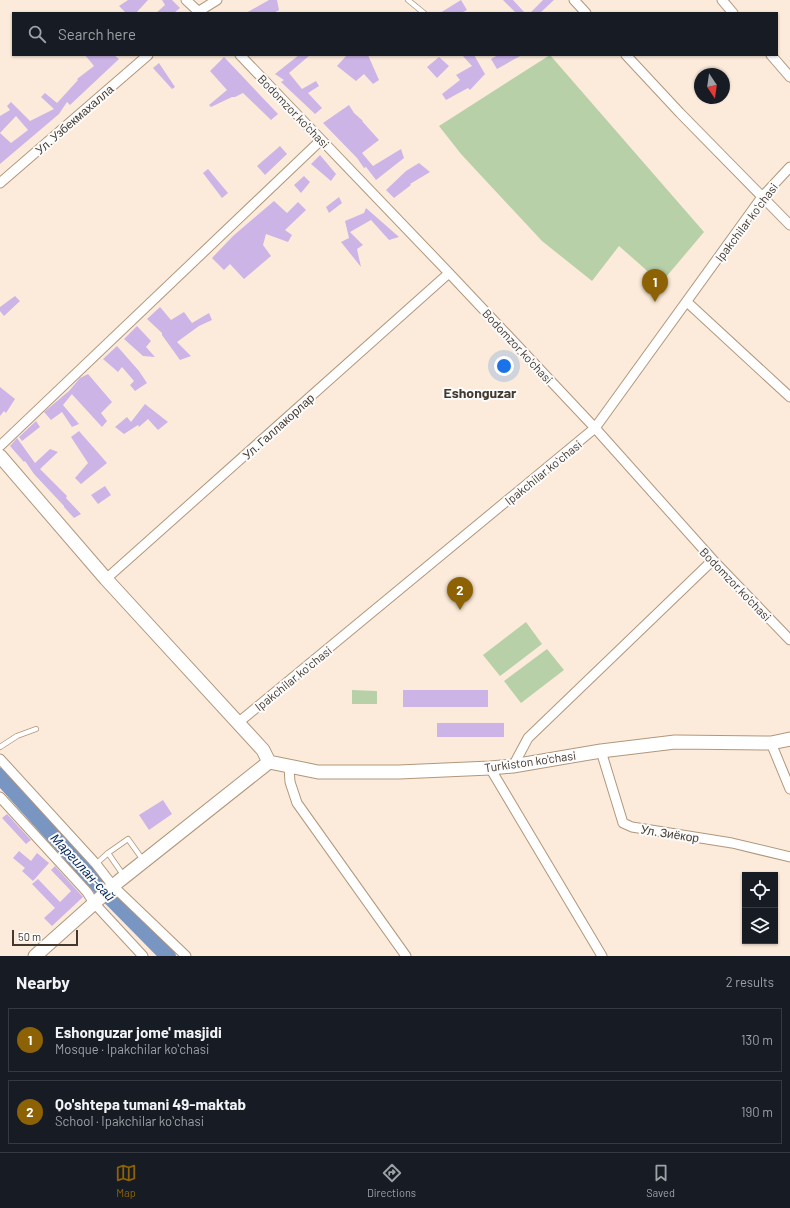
<!DOCTYPE html>
<meta charset="utf-8">
<style>
:root{--surface:#171b24;--page:#20242c;--text:#f1f3f6;--muted:#9ea1a6;--line:#363941;--accent:#8c6205}
body{margin:0;font-family:Barlow,sans-serif;background:var(--page);color:var(--text)}
.controls{position:absolute;right:12px;bottom:12px;display:grid;overflow:hidden;border-radius:0px;box-shadow:0 1px 3px #0004}
.controls button{width:36px;height:36px;display:grid;place-items:center;padding:0;border:0;border-bottom:1px solid var(--line);background:var(--surface);color:var(--text);font:20px sans-serif}
.compass{position:absolute;left:694px;top:68px;width:36px;height:36px;border-radius:50%;background:var(--surface);box-shadow:0 1px 3px #0004;rotate:167deg}
.scale{position:absolute;left:12px;bottom:10px;width:66px;box-sizing:border-box;padding-left:4px;border:2px solid #44392e;border-top:0;font-size:11px;line-height:14px;white-space:nowrap;color:#44392e;-webkit-text-stroke:3px #fbfbfb;paint-order:stroke}
.you{position:absolute;left:504px;top:366px;width:14px;height:14px;margin:-10px;border:3px solid #fff;border-radius:50%;background:#1a73e8;box-shadow:0 0 0 6px #1a73e833}
.badge{display:grid;place-items:center;width:26px;height:26px;border-radius:50%;background:var(--accent);color:#fff;font-size:13px;font-weight:700}
.pin{position:absolute;translate:-50% -33px;filter:drop-shadow(0 1px 2px #0008)}
.pin::after{content:'';position:absolute;top:21px;width:14px;height:12px;background:inherit;clip-path:polygon(0 0,100% 0,50% 100%)}
.list{margin:0;padding:0;list-style:none}
h2{display:flex;justify-content:space-between;align-items:center;height:52px;margin:0;padding:0 16px;font-size:17px}
h2 small{font-size:13px;font-weight:400;color:var(--muted)}
.list li{display:grid;grid-template-columns:26px 1fr auto;gap:12px;align-items:center;box-sizing:border-box;height:64px;margin:0 8px 8px;padding:0 8px;border:1px solid var(--line);border-radius:0px}
.list b{display:block;font-size:15px;white-space:nowrap}
.list p{margin:0;font-size:13px;white-space:nowrap;color:var(--muted)}
.list em{font-size:13px;font-style:normal;color:var(--muted)}
.icon{flex:none;width:22px;height:22px;fill:none;stroke:currentColor;stroke-width:2;stroke-linecap:round;stroke-linejoin:round}
.map{position:relative;flex:none;width:790px;height:956px;overflow:hidden}
.search{position:absolute;background:var(--surface);box-shadow:0 1px 3px #0004;left:12px;right:12px;top:12px;height:44px;display:flex;align-items:center;gap:10px;box-sizing:border-box;padding:0 14px;border-radius:0px;color:var(--muted);font-size:15px}
.sheet{height:196px;background:var(--surface)}
nav{display:flex;justify-content:space-around;align-items:center;box-sizing:border-box;height:56px;border-top:1px solid var(--line);background:var(--surface);font-size:11px;color:var(--muted)}
nav a{display:grid;justify-items:center;gap:2px}
nav .on{color:var(--accent)}
.map>svg:first-child{display:block}
.green{fill:#b7d0a8}
.lines{fill:none;stroke-linecap:round;stroke-linejoin:round}
.river{stroke:#7995c1;stroke-width:16}
.building{fill:#ccb4e6}
.lane-casing{stroke:#b1977c;stroke-width:6}
.street-casing{stroke:#b1977c;stroke-width:11}
.secondary-casing{stroke:#b1977c;stroke-width:15}
.lane{stroke:#fff;stroke-width:4.5}
.street{stroke:#fff;stroke-width:9}
.secondary{stroke:#fff;stroke-width:13}
.labels{text-anchor:middle;dominant-baseline:central;stroke-width:4;stroke-linejoin:round;paint-order:stroke}
.street-label{font-size:12px;fill:#44392e;stroke:#fbfbfb}
.water-label{font-size:13px;font-style:italic;fill:#03265b;stroke:#fbfbfb}
.quarter-label{font-size:14px;font-weight:bold;fill:#44392e;stroke:#fbfbfb}
</style>
<div class="map">
<svg width="790" height="956" viewBox="0 0 790 956">
<rect width="100%" height="100%" fill="#fcebda"/>
<path class="green" d="M550,55L704,232L661,283L619,246L592,281L542,241L461,154L439,126Z
M526,622L542,644L500,676L483,655Z
M547,649L564,670L521,703L504,681Z
M352,690L377,691V704H352Z"/>
<g class="lines">
<path class="river" d="M0,776L97,884L168,956"/>
</g>
<path class="building" d="M128,0H148L136,13H126L119,6Z
M162,0H172L180,8L174,13H156L165,5Z
M269,0H277L279,10L274,13H246Z
M461,0L467,10L461,13H440Z
M503,0H513L525,13H516Z
M543,0H554L540,13H530Z
M85,55H114L119,59L70,105L67,102L59,114L0,164V133L11,143L28,130L16,116L0,133V116L10,110L7,106L11,102L30,121L54,109L41,97L45,93L57,103L78,80L77,79L94,66Z
M299,55H310L289,73L302,89L316,81L319,86L308,93L322,108L315,114L281,82L284,80L275,74Z
M347,55H368L379,80L373,84L364,74L356,81L337,66Z
M462,55H474L485,74L470,90L468,88L446,100L442,94L460,80L456,75L472,66Z
M498,55H522L497,69L491,59Z
M224,57L278,114L271,120L243,93L235,97H232L211,107L209,105L227,90L210,71Z
M439,57L449,66L437,78L427,67Z
M159,63L175,87L172,89L153,68Z
M349,105L354,113L363,121H362L379,140L362,153L373,166L401,149L404,158L376,180L366,167L364,168L357,158L323,123Z
M280,146L287,154L265,175L257,166Z
M320,155L336,174L331,181L311,164Z
M419,163L430,172L410,184L411,185L394,198L386,190L406,171Z
M208,169L228,193L222,198L203,173Z
M304,176L310,182L301,193L294,185Z
M339,197L342,203L329,213L326,207Z
M274,201L287,213L298,202L306,210L285,230L292,235L288,242L266,234L263,245L271,256L244,279L230,264L224,270L212,258L233,236Z
M366,208L399,237L389,240L371,220L350,232L363,245L357,249L361,267L341,242L349,238L345,221L364,213Z
M15,296L20,301L4,316L0,311V307Z
M160,307L171,320L184,312L192,323L209,313L212,320L199,326L177,342L191,356L180,360L162,335V333L147,319Z
M137,326L151,341L146,347L155,357L143,356L124,339Z
M117,346L139,371L147,383L135,391L130,385L134,381L122,367L118,372L103,359Z
M88,374L112,402L101,413L107,421L102,427L69,391L80,378Z
M0,387L15,399L6,413L4,411L0,416Z
M69,391L72,394L63,405L79,424L72,427L62,412L51,420L44,412Z
M145,404L168,422L158,430L148,419L139,427L138,425L124,434L115,427L127,417L131,422Z
M36,421L40,427L22,441L19,437Z
M79,431L107,463L81,484L75,478L88,463L71,437Z
M17,438L35,463L50,449L58,452L40,469L67,496L66,498L81,514L74,518L64,507V506L34,474L25,461L24,462L10,446Z
M105,486L111,495L98,504L91,495Z
M403,690H488V707H403Z
M437,723H504V737H437Z
M163,800L172,814L149,830L139,815Z
M7,814L31,840L26,844L2,818Z
M19,851L31,861L37,853L49,863L33,881L22,871L25,868L13,858Z
M55,866L83,897L52,926L44,918L55,908L32,884L38,879L60,902L71,891L51,870Z"/>
<g class="lines">
<defs>
<path id="lane" d="M408,0L424,13
M0,747L17,736L36,729
M96,864L108,853
M124,876L108,853L128,839L143,860"/>
<path id="street" d="M186,0L200,13
M574,0L586,13
M722,0L733,13
M196,13L217,0
M240,55L449,273L595,428L713,560L790,640
M626,55L680,113L790,225
M771,55L790,77
M0,183L148,55
M687,302L790,397
M0,446L321,140
M106,579L449,273
M239,722L595,428L762,197L790,167
M771,743L790,789
M601,751L623,823L632,827L732,843L790,857
M0,759L96,864L113,886L186,956
M513,766L528,738L713,560
M289,767L290,782L297,803L406,956
M490,768L602,956
M0,797L87,892L94,903L143,956"/>
<path id="secondary" d="M0,456L106,579L263,750L269,762
M269,762L318,772H399L490,768L513,766L601,751L675,742L771,743L790,739
M35,956L119,881L269,762"/>
</defs>
<use href="#lane" class="lane-casing"/>
<use href="#street" class="street-casing"/>
<use href="#secondary" class="secondary-casing"/>
<use href="#lane" class="lane"/>
<use href="#street" class="street"/>
<use href="#secondary" class="secondary"/>
</g>
<g class="labels">
<g class="street-label">
<text transform="translate(294 111) rotate(46)">Bodomzor ko'chasi</text>
<text transform="translate(74 119) rotate(-41)">Ул. Узбекмахалла</text>
<text transform="translate(746 222) rotate(-53)">Ipakchilar koʻchasi</text>
<text transform="translate(518 346) rotate(47)">Bodomzor ko'chasi</text>
<text transform="translate(278 426) rotate(-42)">Ул. Галлакорлар</text>
<text transform="translate(543 472) rotate(-39)">Ipakchilar koʻchasi</text>
<text transform="translate(736 584) rotate(46)">Bodomzor ko'chasi</text>
<text transform="translate(293 678) rotate(-39)">Ipakchilar koʻchasi</text>
<text transform="translate(530 761) rotate(-8)">Turkiston ko'chasi</text>
<text transform="translate(670 833) rotate(9)">Ул. Зиёкор</text>
</g>
<g class="water-label">
<text transform="translate(83 867) rotate(47)">Маргилан-сай</text>
</g>
<g class="quarter-label">
<text x="480" y="392">Eshonguzar</text>
</g>
</g>
</svg>
<div class="controls">
<button><svg class="icon" aria-label="locate" viewBox="0 0 24 24"><circle cx="12" cy="12" r="6"/><path d="M12 2v4M12 18v4M2 12h4M18 12h4"/></svg></button>
<button><svg class="icon" aria-label="layers" viewBox="0 0 24 24"><path d="M12 4l9 5-9 5-9-5zM3 14l9 5 9-5"/></svg></button>
</div>
<svg class="compass" viewBox="-18 -18 36 36"><path d="M0-13l5 13h-10z" fill="#e53935"/><path d="M0 13l5-13h-10z" fill="#9ea1a6"/></svg>
<div class="scale">50 m</div>
<div class="you"></div>
<div class="pin badge" style="left:655px;top:302px">1</div>
<div class="pin badge" style="left:460px;top:610px">2</div>
<div class="search"><svg class="icon" aria-label="search" viewBox="0 0 24 24"><circle cx="10" cy="10" r="6"/><path d="M15 15l6 6"/></svg>Search here</div>
</div>
<section class="sheet">
<h2>Nearby<small>2 results</small></h2>
<ul class="list">
<li><span class="badge">1</span><div><b>Eshonguzar jome' masjidi</b><p>Mosque · Ipakchilar koʻchasi</p></div><em>130 m</em></li>
<li><span class="badge">2</span><div><b>Qo'shtepa tumani 49-maktab</b><p>School · Ipakchilar koʻchasi</p></div><em>190 m</em></li>
</ul>
</section>
<nav>
<a class="on"><svg class="icon" aria-label="map" viewBox="0 0 24 24"><path d="M3 6l6-2 6 2 6-2v14l-6 2-6-2-6 2zM9 4v14M15 6v14"/></svg>Map</a>
<a><svg class="icon" aria-label="directions" viewBox="0 0 24 24"><path d="M12 3l9 9-9 9-9-9zM9 14v-3h6M13 9l2 2-2 2"/></svg>Directions</a>
<a><svg class="icon" aria-label="saved" viewBox="0 0 24 24"><path d="M7 4h10v16l-5-4-5 4z"/></svg>Saved</a>
</nav>
